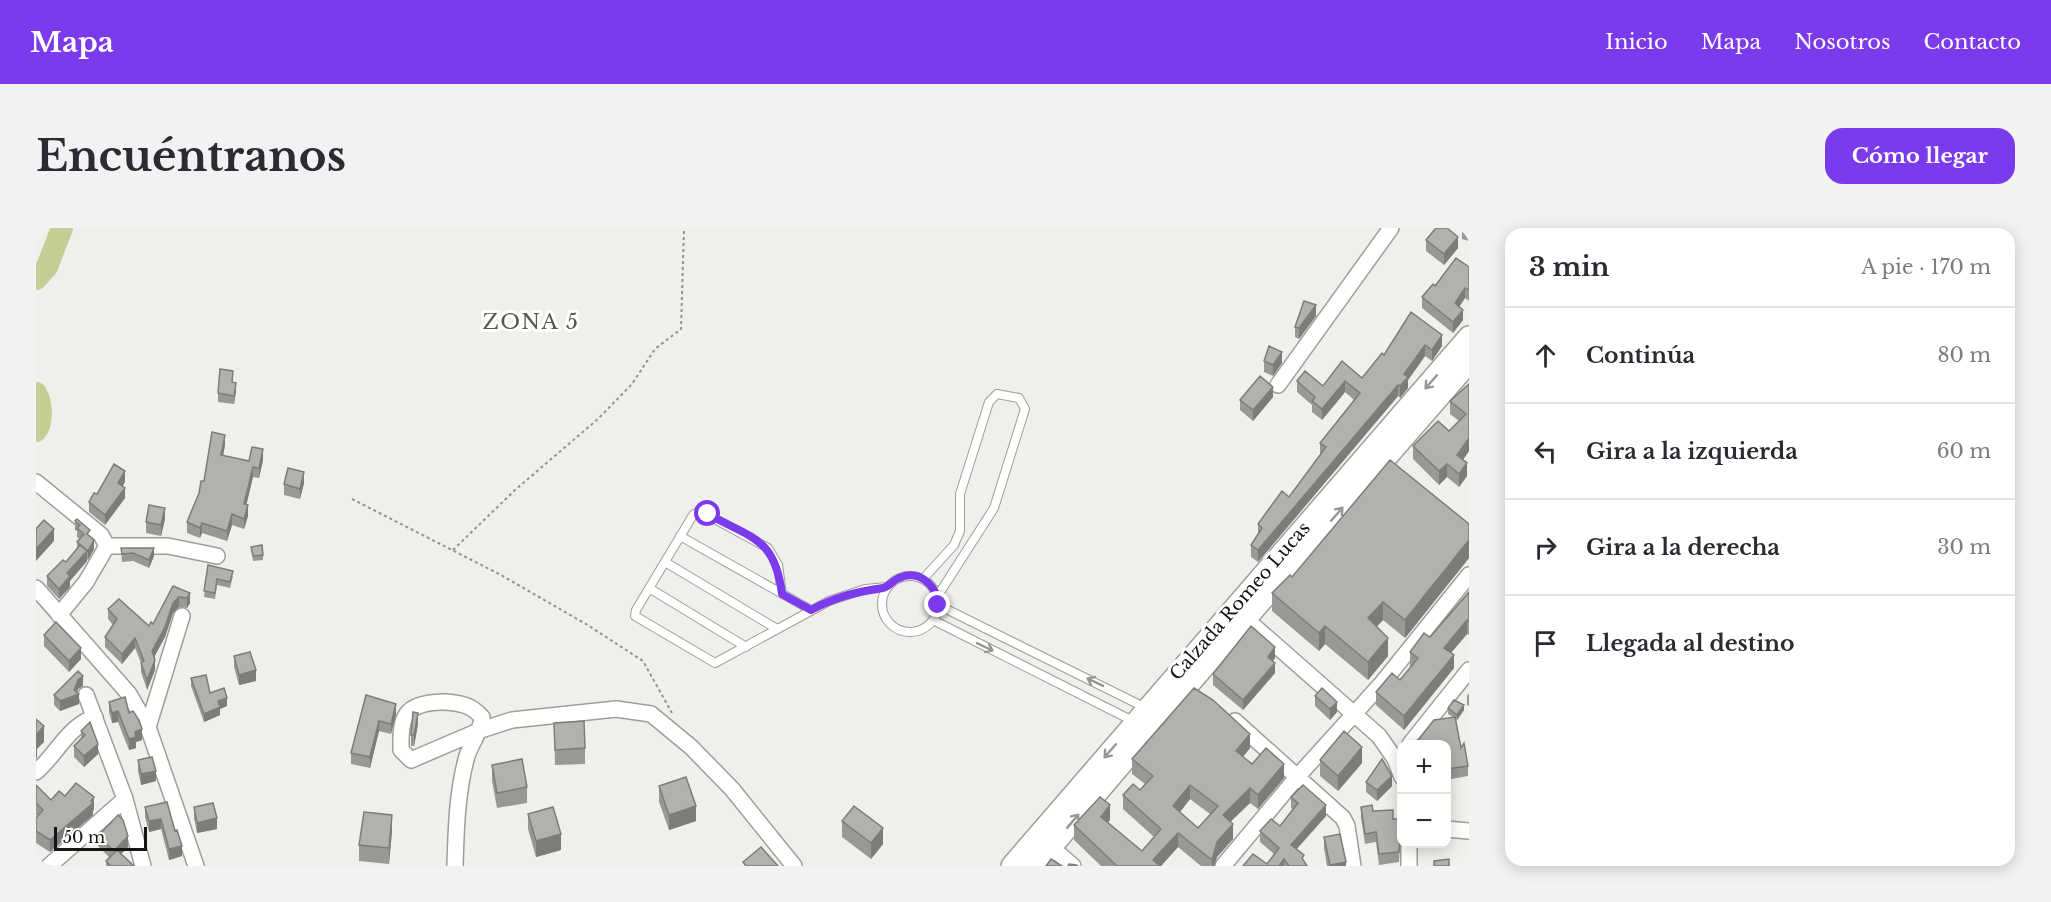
<!DOCTYPE html>
<html lang="es">
<meta charset="utf-8">
<style>
:root{--surface:#fff;--page:#f2f2f3;--text:#2b2b33;--muted:#7c7c81;--line:#e1e1e2;--accent:#7c3aed}
body{margin:0;font-family:"Libre Baskerville",serif;background:var(--page);color:var(--text)}
.controls{position:absolute;right:18px;bottom:18px;display:grid;overflow:hidden;border-radius:12px;box-shadow:0 3px 15px #0003}
.controls button{width:54px;height:54px;display:grid;place-items:center;padding:0;border:0;border-bottom:2px solid var(--line);background:var(--surface);color:var(--text);font:30px sans-serif}
.scale{position:absolute;left:18px;bottom:15px;width:93px;box-sizing:border-box;padding-left:6px;border:3px solid #151514;border-top:0;font-size:16px;line-height:21px;white-space:nowrap;color:#151514;-webkit-text-stroke:4px #fff;paint-order:stroke}
.stop{position:absolute;width:18px;height:18px;margin:-14px;border:4px solid #7c3aed;border-radius:50%;background:#fff}
.stop.end{background:#7c3aed;border-color:#fff;box-shadow:0 2px 6px #0008}
.list{margin:0;padding:0;list-style:none}
h2{display:flex;justify-content:space-between;align-items:center;height:78px;margin:0;padding:0 24px;font-size:26px}
h2 small{font-size:20px;font-weight:400;color:var(--muted)}
.list li{display:grid;grid-template-columns:39px 1fr auto;gap:18px;align-items:center;box-sizing:border-box;height:96px;padding:0 24px;border-top:2px solid var(--line)}
.list b{display:block;font-size:22px;white-space:nowrap}
.list em{font-size:20px;font-style:normal;color:var(--muted)}
.icon{flex:none;width:33px;height:33px;fill:none;stroke:currentColor;stroke-width:2;stroke-linecap:round;stroke-linejoin:round}
.map{position:relative;flex:none;width:1433px;height:638px;overflow:hidden;border-radius:18px}
header{display:flex;align-items:center;gap:36px;box-sizing:border-box;height:84px;padding:0 30px;background:var(--accent);color:#fff}
header strong{font-size:28px}
nav{display:flex;gap:33px;margin-inline-start:auto;font-size:21px}
.intro{display:flex;align-items:center;justify-content:space-between;box-sizing:border-box;height:144px;padding:0 36px}
h1{margin:0;font-size:42px}
.button{padding:15px 27px;border-radius:18px;background:var(--accent);color:#fff;font-size:21px;font-weight:700}
main{display:flex;gap:36px;padding:0 36px}
aside{flex:1;background:var(--surface);border-radius:18px;box-shadow:0 3px 15px #0003}
.map>svg:first-child{display:block}
.lines{fill:none;stroke-linecap:round;stroke-linejoin:round}
.river{stroke:#c5cc94;stroke-width:22}
.lane-casing{stroke:#9d9e9a;stroke-width:10}
.street-casing{stroke:#9d9e9a;stroke-width:18}
.secondary-casing{stroke:#9d9e9a;stroke-width:24}
.path{stroke:#929390;stroke-width:2;stroke-dasharray:3 3;stroke-linecap:butt}
.lane{stroke:#fff;stroke-width:8}
.street{stroke:#fff;stroke-width:15}
.secondary{stroke:#fff;stroke-width:21}
.wall{fill:#989996;fill-rule:evenodd}
.shaded-wall{fill:#7c7d7a}
.building{fill:#b1b2ae;stroke:#7c7d7a;stroke-width:1.5;fill-rule:evenodd}
.oneway{stroke:#969695}
.route{stroke:#7c3aed;stroke-width:8}
.labels{text-anchor:middle;dominant-baseline:central;stroke-width:6;stroke-linejoin:round;paint-order:stroke}
.street-label{font-size:18px;fill:#151514;stroke:#fff}
.quarter-label{font-size:21px;letter-spacing:1.5px;fill:#575754;stroke:#fff}
</style>
<header>
<strong>Mapa</strong>
<nav><a>Inicio</a><a>Mapa</a><a>Nosotros</a><a>Contacto</a></nav>
</header>
<div class="intro"><h1>Encuéntranos</h1><a class="button">Cómo llegar</a></div>
<main>
<div class="map">
<svg width="1433" height="638" viewBox="0 0 1433 638">
<rect width="100%" height="100%" fill="#eff0ec"/>
<g class="lines">
<path class="river" d="M0,51L11,39L26,0
M0,165C6,175 7,194 0,203"/>
<defs>
<path id="lane" d="M644,308L775,382
M629,334L741,401
M846 376a28 28 0 1 1 56 0a28 28 0 1 1-56 0Z
M887,351L918,317L924,303V266L953,174L961,166L983,170L989,181L958,280L901,369
M613,360L710,419
M746,366L742,337L732,320L664,283L657,287L600,382L599,388L679,435L793,373L829,361L851,359
M902,377L1110,480
M897,392L1099,494"/>
<path id="street" d="M1242,157L1355,0
M0,254L65,307L71,318
M71,318H132L181,328
M0,360L93,466L112,499L160,638
M23,387L50,354L71,318
M1210,391L1343,508L1359,531L1366,549
M50,467L89,571L107,638
M1199,493L1307,590L1311,598L1317,638
M112,499L146,388
M1374,516L1433,442
M0,544C21,526 32,498 59,489
M1410,601L1433,603
M1373,616V638
M1015,619L1037,638
M13,638L89,571
M419,638C420,602 421,563 431,528C436,513 445,504 446,489C443,486 439,482 435,480C420,471 377,471 369,489C364,499 365,511 365,522L375,532L445,502L476,492L580,481L615,486L655,519L696,561L758,638
M1187,638L1262,548L1347,454L1433,347"/>
<path id="secondary" d="M976,638L1433,109
M999,638L1151,458L1433,134"/>
</defs>
<use href="#lane" class="lane-casing"/>
<use href="#street" class="street-casing"/>
<use href="#secondary" class="secondary-casing"/>
<path class="path" d="M316,271L463,346L550,396L607,433L636,485
M417,322L479,262L562,191L596,156L619,121L645,101L648,0"/>
<use href="#lane" class="lane"/>
<use href="#street" class="street"/>
<use href="#secondary" class="secondary"/>
</g>
<path class="wall" d="M1426,0H1433V13L1426,11Z
M1390,12L1422,20L1408,37L1390,23Z
M1433,39V73L1429,70L1423,79L1427,92L1417,105L1386,80V69L1399,58Z
M1375,84L1406,118L1396,133L1389,128L1372,152V160L1364,170L1362,168L1222,334L1215,329V317L1222,307V296L1253,269L1284,227V215L1318,172L1309,164L1286,192L1276,184V177L1261,164V153L1287,158L1326,150L1348,127Z
M1280,88L1263,111L1259,109V99Z
M1228,133L1246,135L1237,148L1228,144Z
M1433,156V223L1427,232L1431,248L1423,259L1411,249L1403,257L1377,231V218L1413,203L1423,193L1414,186V173Z
M200,163L198,176L182,174V165Z
M1237,169L1217,193L1204,182V172Z
M189,217L187,228L213,233L227,232L223,250L217,249L210,277L212,288L208,301L196,297L191,313L166,305L164,310L151,305V294Z
M89,254L86,258L89,270L69,297L53,284V274L61,266Z
M268,255L264,271L248,267V256Z
M41,291L54,309L58,321L52,332L51,331V333L34,353V359L23,371L11,358V348L30,334L41,321V314L44,311L41,309V303L39,302V293Z
M129,291L125,308L110,305V294Z
M1433,296V330L1369,410L1347,392L1340,399L1352,428L1332,452L1289,416L1283,423L1236,383V365L1256,349Z
M215,319L227,327V332L217,333Z
M85,320L118,328L113,340L97,333L86,334Z
M172,337L197,348L194,360L181,357L179,371L168,369Z
M137,358L154,365V375L151,380L143,379L137,385L129,409L118,429L119,442L111,462L105,444V435L99,420L86,436L69,419V409L77,397L72,391V381L113,398L117,396Z
M1433,364V407L1431,406L1415,425L1418,440L1368,502L1340,477V464L1364,452L1375,439L1374,438V424L1394,409Z
M8,407L45,431L33,444L8,418Z
M198,428L220,453L203,457L198,439Z
M1239,430L1237,433L1239,445L1207,482L1177,457V446Z
M155,450L191,478L184,481V487L168,494L155,458Z
M47,458L42,461L41,464L43,476L24,483L18,477V467Z
M1433,465V478L1431,477V468Z
M330,467L360,486L355,506L343,503L334,540L315,536V525Z
M1279,468L1301,484L1294,492L1279,478Z
M73,474L93,485L106,512L100,514V520L93,522L82,494L76,495L73,484Z
M1412,480L1428,482L1421,492L1420,491L1425,520L1432,538V548L1410,552V516L1382,512L1417,489L1412,486Z
M54,494L62,526L48,539L38,529V518L45,510V503Z
M518,495L549,520V536L519,537Z
M382,496L378,518H375V507Z
M1214,520L1207,529L1216,536L1248,550L1222,581L1214,575L1194,594L1197,611L1181,629L1178,638H1165L1142,619L1125,638H1065L1038,612V597L1074,592L1072,594L1106,623L1118,609L1087,581V567L1104,562L1109,556L1096,546V531ZM1154,571L1174,586L1162,600L1144,584Z
M102,532L120,553L105,557L102,543Z
M1284,532L1326,535L1302,563L1284,548Z
M456,537L491,559V575L461,580L456,553Z
M1330,554L1356,558L1341,573L1330,564Z
M0,557L15,572L29,568L58,581L57,583V587L14,624L0,615V590L2,589L0,587Z
M623,558L660,593L633,602L623,574Z
M1255,569L1290,588L1261,621L1271,638H1207L1231,636L1238,626L1224,614V603L1244,598L1257,582L1255,580Z
M109,579L139,603L146,628L133,632L125,601L113,604L109,589Z
M158,579L181,601L161,605L158,590Z
M1325,579L1337,583L1357,591L1365,601L1363,634L1343,637L1340,614L1329,616L1325,590Z
M492,586L525,622L500,629L492,601Z
M806,593L847,616L835,631L806,609Z
M356,603L353,636L323,633V617Z
M62,608L92,619L85,626L98,638H70V633L74,630L62,618Z
M1288,609L1310,638H1291L1288,620Z"/>
<path class="shaded-wall" d="M1422,9V20L1408,37V26Z
M1429,60V70L1419,85V75Z
M1280,77V88L1263,111V100Z
M1427,82V92L1417,105V94Z
M1406,107V118L1396,133V122Z
M1389,117V128L1372,152V160L1364,170V158L1368,146Z
M1246,124V135L1237,148V137Z
M1309,153V164L1286,192V181Z
M200,155V163L198,176V168Z
M1362,157V168L1222,334V322Z
M1237,159V169L1217,193V182Z
M189,207V217L185,238V227Z
M1433,210V223L1421,240V227Z
M227,221V232L223,250V240Z
M1431,235V248L1423,259V246Z
M1411,236V249L1403,257V243Z
M217,239V249L208,287V276Z
M89,243V254L82,266V255Z
M268,244V255L264,271V261Z
M89,260V270L69,297V287Z
M212,277V288L208,301V291Z
M129,280V291L125,308V297Z
M196,286V297L191,313V303Z
M166,295V305L164,310V300Z
M18,301V313L0,333V321Z
M58,312V321L52,332V323Z
M1433,312V330L1369,410V392Z
M118,320V328L113,340V332Z
M51,323V333L34,353V359L23,371V361L31,345Z
M154,365V375L151,380V370Z
M143,369V379L137,385L129,409L116,433V423L137,375Z
M1347,374V392L1332,408V390Z
M1431,392V406L1408,433V420Z
M1289,398V416L1283,423V405Z
M99,410V420L86,436V426Z
M1352,410V428L1332,452V434Z
M1239,419V430L1232,439V429Z
M45,420V431L33,444V433Z
M1418,427V440L1368,502V488Z
M119,432V442L111,462V452Z
M1239,435V445L1207,482V472Z
M220,442V453L203,457V447Z
M47,448V458L42,461L40,467L43,466V476L24,483V473L42,452Z
M191,470V478L184,481V487L168,494V486L182,473Z
M1301,474V484L1294,492V481Z
M360,476V486L355,506V496Z
M1428,477V482L1421,492V487Z
M82,483V494L76,495V485Z
M382,485V496L378,518V507Z
M343,493V503L334,540V529Z
M8,498V514L1,521V529L0,531V507Z
M106,501V512L100,514V520L93,522V511L99,504Z
M1214,506V520L1200,537V523Z
M62,516V526L48,539V528Z
M1326,519V535L1302,563V548Z
M1248,536V550L1222,581V567Z
M120,543V553L105,557V546Z
M1356,548V558L1341,573V562Z
M1154,557V571L1137,593V578Z
M1214,560V575L1187,601V587Z
M58,569V581L57,583V587L14,624V612Z
M1074,577V592L1065,603V589Z
M1290,577V588L1255,627V617Z
M660,578V593L633,602V587Z
M356,587V603L353,636V620Z
M181,590V601L161,605V595Z
M125,591V601L113,604V593Z
M1197,596V611L1181,629L1178,638H1176V632L1181,614Z
M847,600V616L835,631V615Z
M1142,605V619L1125,638H1117V632Z
M525,606V622L500,629V613Z
M92,608V619L78,633V623Z
M146,618V628L133,632V621Z
M1248,631V638H1243Z
M1310,634V638H1294V637Z"/>
<path class="building" d="M1400,0H1411L1422,9L1408,26L1390,12Z
M1420,30L1433,39V62L1429,60L1419,75L1427,82L1417,94L1386,69L1397,56L1399,58Z
M1268,73L1280,77L1263,100L1259,99Z
M1375,84L1406,107L1396,122L1389,117L1368,146L1372,149L1364,158L1362,157L1222,322L1215,317L1226,300L1222,296L1246,263L1253,269L1290,219L1284,215L1324,165L1309,153L1286,181L1276,173L1279,169L1261,153L1269,143L1287,158L1306,133L1326,150L1346,125L1348,127Z
M1233,118L1246,124L1237,137L1228,133Z
M184,141L197,143L196,154L200,155L198,168L182,165Z
M1224,148L1237,159L1217,182L1204,172Z
M1433,156V210L1421,227L1431,235L1423,246L1411,236L1403,243L1377,218L1402,193L1413,203L1430,186L1414,173Z
M176,204L189,207L185,227L213,233L216,219L227,221L223,240L217,239L208,276L212,277L208,291L196,286L191,303L166,295L164,300L151,294L163,265L165,253H168Z
M1354,232L1433,296V312L1369,392L1347,374L1332,390L1352,410L1332,434L1289,398L1283,405L1236,365L1254,347L1256,349Z
M78,236L89,243L82,255L89,260L69,287L53,274L58,265L61,266Z
M252,240L268,244L264,261L248,256Z
M113,277L129,280L125,297L110,294Z
M41,291L54,302L51,306L58,312L52,323L41,314L48,306L41,300L44,297L39,293Z
M8,292L18,301L0,321V301Z
M44,317L51,323L31,345L34,348L23,361L11,348L27,332L30,334Z
M226,317L227,327L217,328L215,319Z
M85,320H118L113,332L97,325L86,326Z
M172,337L197,343L194,354L181,351L179,365L168,363Z
M137,358L154,365L151,370L143,369L137,375L129,399L116,423L119,432L111,452L105,435L108,433L99,410L86,426L69,409L81,391L72,381L83,371L113,398L115,394L117,396Z
M1433,364V393L1431,392L1408,420L1418,427L1368,488L1340,464L1356,445L1364,452L1382,430L1374,424L1388,405L1394,409Z
M20,394L45,420L33,433L8,407Z
M1215,398L1239,419L1232,429L1239,435L1207,472L1177,446Z
M214,424L220,442L203,447L198,428Z
M42,443L47,448L42,452L38,462L43,466L24,473L18,467Z
M170,447L174,465L188,460L191,470L182,473L184,479L168,486L155,450Z
M1158,460L1177,472L1214,506L1200,523L1216,536L1230,520L1248,536L1222,567L1214,560L1187,587L1197,596L1181,614L1176,632L1142,605L1117,632L1124,638H1081L1038,597L1064,569L1074,577L1065,589L1106,623L1125,601L1087,567L1097,556L1104,562L1117,548L1096,531ZM1154,557L1182,578L1162,600L1137,578Z
M1286,460L1301,474L1294,481L1279,468Z
M330,467L360,476L355,496L343,493L334,529L315,525Z
M89,469L93,485L97,483L103,492L106,501L99,504L100,509L93,511L82,483L76,485L73,474Z
M1418,472L1428,477L1421,487L1412,480Z
M377,484L382,485L378,507H375Z
M1419,489L1425,520L1428,515L1432,538L1410,541V516H1374L1373,515L1382,512L1398,492Z
M0,491L8,498L0,507Z
M548,493L549,520L519,522L518,495Z
M54,494L62,516L48,528L38,518L49,507L45,503Z
M1308,503L1326,519L1302,548L1284,532Z
M116,529L120,543L105,546L102,532Z
M486,531L491,559L461,565L456,537Z
M1346,531L1356,548L1341,562L1330,554Z
M650,549L660,578L633,587L623,558Z
M40,555L58,569L55,573L57,575L14,612L0,603V590L7,582L0,575V557L15,572L23,563L29,568Z
M1267,557L1290,577L1255,617L1268,627L1266,630L1271,638H1253L1248,631L1243,638H1207L1217,626L1231,636L1243,620L1224,603L1235,591L1244,598L1262,575L1255,569Z
M131,574L139,603L141,602L146,618L133,621L125,591L113,593L109,579Z
M177,575L181,590L161,595L158,579Z
M1336,577L1337,583L1357,582V591H1365L1363,624L1343,626L1340,604L1329,606L1325,579Z
M818,578L847,600L835,615L806,593Z
M517,579L525,606L500,613L492,586Z
M328,584L356,587L353,620L323,617Z
M82,587L87,592L92,608L78,623L62,608Z
M1304,606L1310,634L1294,637L1288,609Z
M725,619L742,638H710L707,634Z
M81,622L98,638H75L70,633Z
M1015,631L1026,638H1010Z
M1413,631V638H1398V633Z
M1033,636L1040,637L1042,638H1032Z"/>
<defs><path id="oneway-shaft" d="M-6 0H5M1.5-3L5.5 0L1.5 3" fill="none" stroke-width="1.6" stroke-linecap="round" stroke-linejoin="round" transform="scale(1.5)"/></defs>
<g class="oneway">
<use href="#oneway-shaft" transform="translate(1395 154) rotate(131)"/>
<use href="#oneway-shaft" transform="translate(1301 286) rotate(-49)"/>
<use href="#oneway-shaft" transform="translate(949 419) rotate(26)"/>
<use href="#oneway-shaft" transform="translate(1059 454) rotate(-154)"/>
<use href="#oneway-shaft" transform="translate(1074 523) rotate(131)"/>
<use href="#oneway-shaft" transform="translate(1037 593) rotate(-50)"/>
</g>
<g class="lines">
<path class="route" d="M672,286C717,311 739,310 746,366L775,382C799,369 820,364 847,360C854,358 857,352 863,350C883,341 901,357 902,377"/>
</g>
<g class="labels">
<g class="street-label">
<text transform="translate(1204 373) rotate(-49)">Calzada Romeo Lucas</text>
</g>
<g class="quarter-label">
<text x="495" y="94">ZONA 5</text>
</g>
</g>
</svg>
<div class="controls">
<button>+</button>
<button>−</button>
</div>
<div class="scale">50 m</div>
<div class="stop" style="left:672px;top:286px"></div>
<div class="stop end" style="left:902px;top:377px"></div>
</div>
<aside>
<h2>3 min<small>A pie · 170 m</small></h2>
<ul class="list">
<li><svg class="icon" aria-label="ahead" viewBox="0 0 24 24"><path d="M12 20V5M6 11l6-6 6 6"/></svg><div><b>Continúa</b></div><em>80 m</em></li>
<li><svg class="icon" aria-label="left" viewBox="0 0 24 24"><path d="M17 20v-9H6M10 6l-5 5 5 5"/></svg><div><b>Gira a la izquierda</b></div><em>60 m</em></li>
<li><svg class="icon" aria-label="right" viewBox="0 0 24 24"><path d="M7 20v-9h11M14 6l5 5-5 5"/></svg><div><b>Gira a la derecha</b></div><em>30 m</em></li>
<li><svg class="icon" aria-label="arrive" viewBox="0 0 24 24"><path d="M6 21V4h12l-3 4 3 4H6"/></svg><div><b>Llegada al destino</b></div></li>
</ul>
</aside>
</main>
